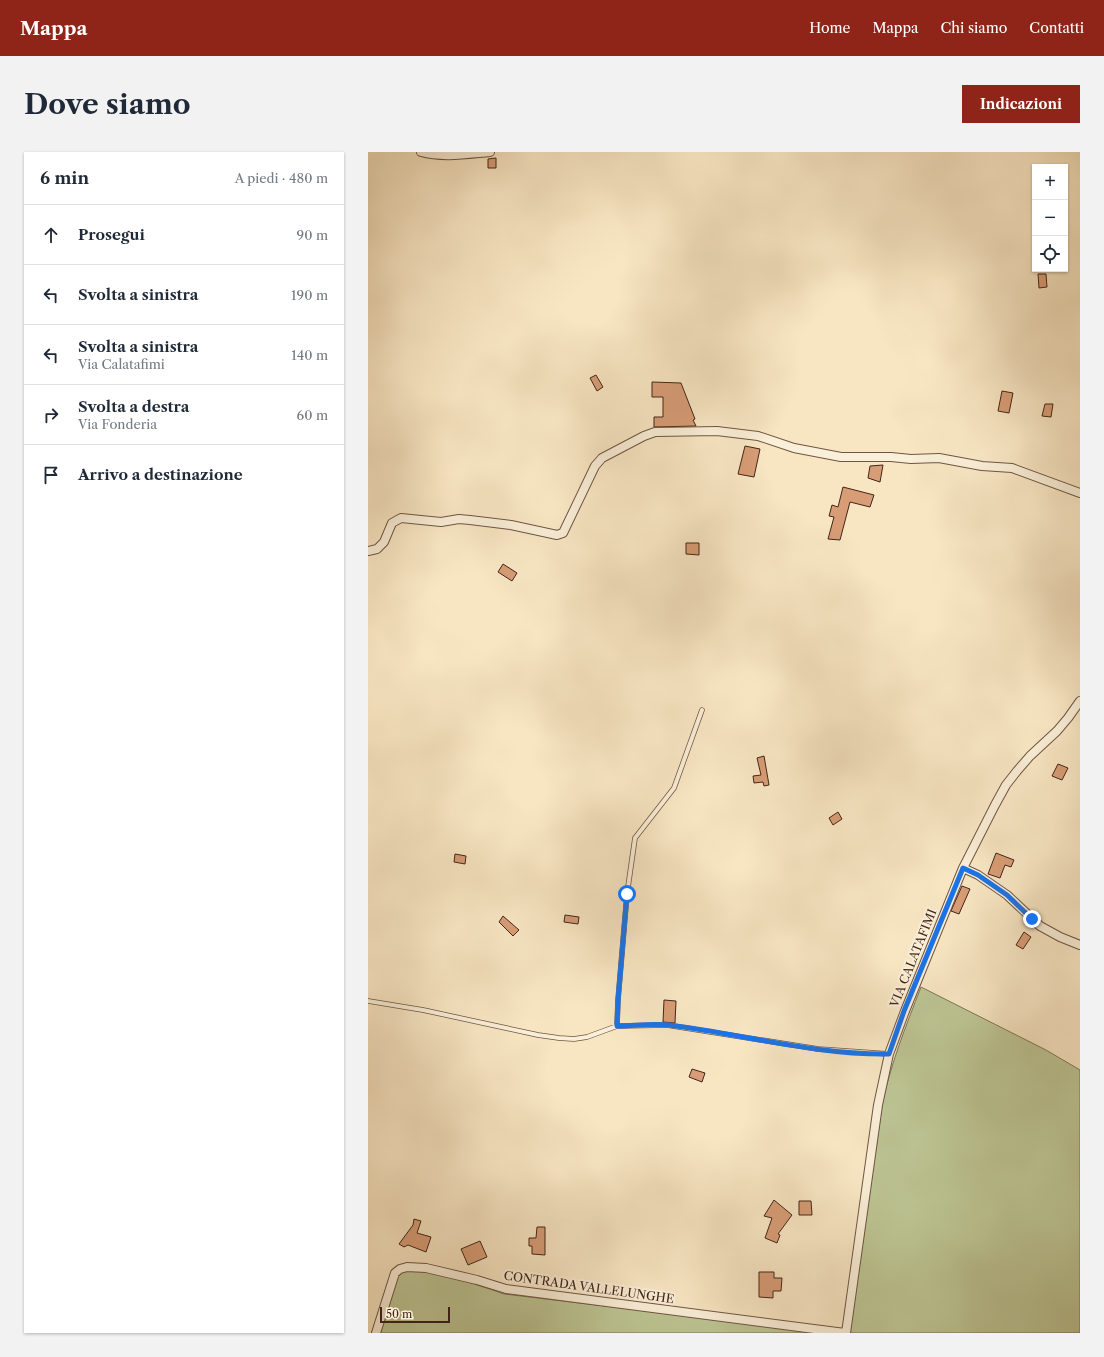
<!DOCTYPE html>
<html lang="it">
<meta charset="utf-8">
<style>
:root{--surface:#fff;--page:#f2f2f3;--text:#1f2937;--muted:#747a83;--line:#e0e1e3;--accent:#8f2418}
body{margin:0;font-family:"Libre Caslon Text",serif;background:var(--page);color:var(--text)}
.controls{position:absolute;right:12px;top:12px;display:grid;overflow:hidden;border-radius:0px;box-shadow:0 1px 3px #0004}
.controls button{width:36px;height:36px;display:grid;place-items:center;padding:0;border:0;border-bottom:1px solid var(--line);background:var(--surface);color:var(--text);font:20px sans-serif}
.scale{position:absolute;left:12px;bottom:10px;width:70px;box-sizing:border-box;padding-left:4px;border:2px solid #422518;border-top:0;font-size:11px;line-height:14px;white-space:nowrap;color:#422518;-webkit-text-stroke:3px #faefd8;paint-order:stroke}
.stop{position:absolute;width:12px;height:12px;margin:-9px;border:3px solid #1a73e8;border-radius:50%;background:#fff}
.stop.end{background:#1a73e8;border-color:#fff;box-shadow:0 1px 4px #0008}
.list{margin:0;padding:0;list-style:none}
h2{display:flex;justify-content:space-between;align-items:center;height:52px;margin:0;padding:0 16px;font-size:17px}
h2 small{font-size:13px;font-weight:400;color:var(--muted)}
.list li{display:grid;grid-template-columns:26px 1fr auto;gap:12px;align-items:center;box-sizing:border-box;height:60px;padding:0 16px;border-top:1px solid var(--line)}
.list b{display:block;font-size:15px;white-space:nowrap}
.list p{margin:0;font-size:13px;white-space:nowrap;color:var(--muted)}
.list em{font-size:13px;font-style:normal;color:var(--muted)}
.icon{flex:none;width:22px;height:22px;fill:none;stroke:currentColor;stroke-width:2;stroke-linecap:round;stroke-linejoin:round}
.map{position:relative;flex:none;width:712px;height:1181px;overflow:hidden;border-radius:0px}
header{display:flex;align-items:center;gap:24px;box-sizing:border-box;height:56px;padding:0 20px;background:var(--accent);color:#fff}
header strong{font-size:19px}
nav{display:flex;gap:22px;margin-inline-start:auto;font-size:14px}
.intro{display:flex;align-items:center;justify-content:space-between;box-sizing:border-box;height:96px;padding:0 24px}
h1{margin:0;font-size:28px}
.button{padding:10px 18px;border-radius:0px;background:var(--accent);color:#fff;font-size:14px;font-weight:700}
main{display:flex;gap:24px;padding:0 24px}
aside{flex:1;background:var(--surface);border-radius:0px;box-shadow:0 1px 3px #0004}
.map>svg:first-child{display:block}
.green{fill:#bdc594;stroke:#807556}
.building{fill:#d89d76;stroke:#422518}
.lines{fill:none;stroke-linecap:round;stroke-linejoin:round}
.lane-casing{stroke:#705543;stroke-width:5.5}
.street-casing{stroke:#705543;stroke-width:10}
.lane{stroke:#faefd8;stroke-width:4}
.street{stroke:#faefd8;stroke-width:8}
.route{stroke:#1a73e8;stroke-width:5}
.labels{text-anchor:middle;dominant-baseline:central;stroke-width:4;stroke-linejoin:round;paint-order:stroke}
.street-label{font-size:12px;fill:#422518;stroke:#faefd8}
</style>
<header>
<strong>Mappa</strong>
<nav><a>Home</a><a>Mappa</a><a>Chi siamo</a><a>Contatti</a></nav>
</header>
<div class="intro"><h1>Dove siamo</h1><a class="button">Indicazioni</a></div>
<main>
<aside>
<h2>6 min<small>A piedi · 480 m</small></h2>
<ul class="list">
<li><svg class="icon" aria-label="ahead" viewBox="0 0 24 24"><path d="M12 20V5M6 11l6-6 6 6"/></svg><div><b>Prosegui</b></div><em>90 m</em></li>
<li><svg class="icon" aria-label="left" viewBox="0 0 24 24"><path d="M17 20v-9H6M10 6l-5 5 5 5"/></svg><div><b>Svolta a sinistra</b></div><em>190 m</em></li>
<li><svg class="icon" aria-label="left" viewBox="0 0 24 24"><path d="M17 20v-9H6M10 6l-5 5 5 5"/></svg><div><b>Svolta a sinistra</b><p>Via Calatafimi</p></div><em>140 m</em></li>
<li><svg class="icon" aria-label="right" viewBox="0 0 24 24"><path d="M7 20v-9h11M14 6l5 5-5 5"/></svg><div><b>Svolta a destra</b><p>Via Fonderia</p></div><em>60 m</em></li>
<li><svg class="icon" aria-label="arrive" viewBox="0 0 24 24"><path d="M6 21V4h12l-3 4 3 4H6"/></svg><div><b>Arrivo a destinazione</b></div></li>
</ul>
</aside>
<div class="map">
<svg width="712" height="1181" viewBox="0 0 712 1181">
<rect width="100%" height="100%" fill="#f8e6c3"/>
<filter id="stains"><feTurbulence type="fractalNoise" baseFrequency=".005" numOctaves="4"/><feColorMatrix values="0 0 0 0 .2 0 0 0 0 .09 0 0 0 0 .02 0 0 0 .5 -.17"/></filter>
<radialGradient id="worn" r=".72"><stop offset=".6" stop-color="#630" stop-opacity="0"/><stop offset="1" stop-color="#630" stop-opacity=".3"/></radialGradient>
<path class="green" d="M553,835L678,898L712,918V1181H482L514,954C522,913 538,874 553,835Z
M39,1117C73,1121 105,1131 136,1142L464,1181H11L29,1123Z"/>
<path class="building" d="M128,6V16H120V7Z
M670,122H678L679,135L671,136Z
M228,223L235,235L229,239L222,226Z
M284,230L313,231L327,267L325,268L328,274L286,275V265H295V245H284Z
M634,239L645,241L641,261L630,259Z
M677,252H685L683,265L674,264Z
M377,294L392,297L386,325L370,322Z
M515,313L512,330L500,326L502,314Z
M475,335L506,343L502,355L482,350L472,388L460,387L466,365L461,364L464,353L470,355Z
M318,391H331V403L318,402Z
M135,412L149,421L144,429L130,420Z
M396,604L401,633L396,634L395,630L386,631L385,624L393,623L389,606Z
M690,612L700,616L694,628L684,624Z
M470,660L474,667L465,673L461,666Z
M628,701L646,708L643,715L637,713L632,726L620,722Z
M87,702L98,704L97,712L86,710Z
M594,734L602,737L591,762L583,759Z
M197,763L211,765L210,772L196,770Z
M135,764L151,778L145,784L131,770Z
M656,780L663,785L655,797L648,793Z
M296,848L308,849L307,871L295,870Z
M324,917L337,921L334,930L321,925Z
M406,1048L424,1063L410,1082L412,1083L409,1091L397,1086L404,1066L396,1064Z
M431,1049H443L444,1063H431Z
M46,1067L53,1069L49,1081L63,1085L58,1100L40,1093L36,1095L31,1092L45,1073Z
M169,1075H177V1103L164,1102V1094H161V1086H168Z
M112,1089L119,1105L100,1113L93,1097Z
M391,1120H406V1126H414L413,1139H405V1146L391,1145Z"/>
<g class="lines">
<defs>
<path id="lane" d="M0,849L55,858L170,883L191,886L206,887L219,885L249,874L299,873L450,897L521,902
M249,874L250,848L259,742L267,686L306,636L334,558"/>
<path id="street" d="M53,0C75,6 99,2 122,0
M0,399L9,397L16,390L24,371L33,366L73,370L91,367L102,368L143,373L189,383L195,381L227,314L234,306L276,284L287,280L349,279L390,284L426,296L473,305H523L543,307L571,306L614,314L644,316L712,341
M595,716L610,723L639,743L672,774L692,785L712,793
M8,1181L27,1121L32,1117L39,1115L58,1116L109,1128L138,1137L477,1181
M478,1181L510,953L521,902L537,859L595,716L627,653L638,633L649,619L662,604L689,579L700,566L712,549"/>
</defs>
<use href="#lane" class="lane-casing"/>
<use href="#street" class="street-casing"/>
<use href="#lane" class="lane"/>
<use href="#street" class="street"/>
</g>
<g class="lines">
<path class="route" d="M259,742L250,848L249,874C266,874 284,871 301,873C374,882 447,903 521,902L536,859L595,716L610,723L639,743L664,767"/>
</g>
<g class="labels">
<g class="street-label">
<text transform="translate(545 806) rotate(-68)">VIA CALATAFIMI</text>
<text transform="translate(221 1135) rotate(8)">CONTRADA VALLELUNGHE</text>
</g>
</g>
<rect width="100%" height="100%" filter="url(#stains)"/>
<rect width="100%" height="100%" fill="url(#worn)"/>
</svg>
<div class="controls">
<button>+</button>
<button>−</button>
<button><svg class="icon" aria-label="locate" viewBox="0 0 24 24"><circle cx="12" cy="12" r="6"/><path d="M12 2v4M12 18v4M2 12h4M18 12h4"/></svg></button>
</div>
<div class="scale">50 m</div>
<div class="stop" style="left:259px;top:742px"></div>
<div class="stop end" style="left:664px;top:767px"></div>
</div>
</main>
